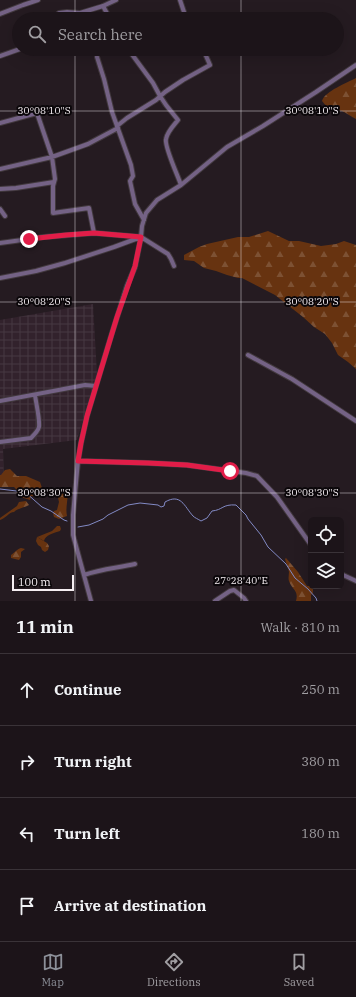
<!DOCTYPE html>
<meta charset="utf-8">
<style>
:root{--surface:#1c1419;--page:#251d22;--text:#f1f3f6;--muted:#a09ea2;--line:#3a3338;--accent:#8c9099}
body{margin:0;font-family:"IBM Plex Serif",serif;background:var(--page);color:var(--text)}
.controls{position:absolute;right:12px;bottom:12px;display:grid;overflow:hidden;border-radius:6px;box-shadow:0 4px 16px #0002}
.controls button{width:36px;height:36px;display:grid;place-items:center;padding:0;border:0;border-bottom:1px solid var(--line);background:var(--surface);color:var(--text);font:20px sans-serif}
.scale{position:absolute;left:12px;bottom:10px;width:62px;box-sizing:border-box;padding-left:4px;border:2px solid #f6eff3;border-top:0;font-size:11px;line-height:14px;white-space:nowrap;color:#f6eff3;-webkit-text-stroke:3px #0b070a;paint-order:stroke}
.stop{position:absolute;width:12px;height:12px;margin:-9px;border:3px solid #e11d48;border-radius:50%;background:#fff}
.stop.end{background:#e11d48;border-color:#fff;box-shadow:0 1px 4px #0008}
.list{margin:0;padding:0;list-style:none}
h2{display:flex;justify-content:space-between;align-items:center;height:52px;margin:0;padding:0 16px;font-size:17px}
h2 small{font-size:13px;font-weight:400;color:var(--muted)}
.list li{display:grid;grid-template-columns:26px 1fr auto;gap:12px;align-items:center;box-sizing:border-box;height:72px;padding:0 16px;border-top:1px solid var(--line)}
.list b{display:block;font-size:15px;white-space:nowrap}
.list em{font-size:13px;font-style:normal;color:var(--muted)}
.icon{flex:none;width:22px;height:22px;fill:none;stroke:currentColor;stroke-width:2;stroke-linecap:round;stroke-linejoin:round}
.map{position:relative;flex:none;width:356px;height:601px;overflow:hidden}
.search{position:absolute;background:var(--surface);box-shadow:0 4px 16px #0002;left:12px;right:12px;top:12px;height:44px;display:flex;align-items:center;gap:10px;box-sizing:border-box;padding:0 14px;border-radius:22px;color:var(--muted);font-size:15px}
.sheet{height:340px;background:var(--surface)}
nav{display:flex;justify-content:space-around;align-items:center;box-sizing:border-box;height:56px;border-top:1px solid var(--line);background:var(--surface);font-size:11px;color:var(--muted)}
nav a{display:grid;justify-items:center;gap:2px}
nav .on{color:var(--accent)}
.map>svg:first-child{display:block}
.industrial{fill:url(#industrial-grid)}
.green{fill:#673310}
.forest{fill:url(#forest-firs)}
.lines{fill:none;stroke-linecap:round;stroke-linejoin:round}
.stream{stroke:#828ac5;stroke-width:1}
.minor-casing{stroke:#42393e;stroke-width:6}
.minor{stroke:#746285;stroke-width:4}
.route{stroke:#e11d48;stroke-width:5}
.ticks{fill:none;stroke:#f6eff3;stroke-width:1;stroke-opacity:0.45}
.ticks-label{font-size:10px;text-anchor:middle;fill:#f6eff3;stroke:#0b070a;stroke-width:4;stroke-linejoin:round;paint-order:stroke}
</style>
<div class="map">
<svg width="356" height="601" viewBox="0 0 356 601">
<defs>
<pattern id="industrial-grid" width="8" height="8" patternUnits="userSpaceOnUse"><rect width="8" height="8" fill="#32222c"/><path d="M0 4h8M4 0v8" fill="none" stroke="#463841"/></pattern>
<pattern id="forest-firs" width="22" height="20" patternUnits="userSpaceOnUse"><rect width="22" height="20" fill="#673310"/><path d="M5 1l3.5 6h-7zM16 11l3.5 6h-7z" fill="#7d5133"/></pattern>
</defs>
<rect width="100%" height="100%" fill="#251b21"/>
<path class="industrial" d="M93,304L97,374L77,440L3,449L4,484L0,485V320Z"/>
<path class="green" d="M57,526H60L61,529L60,531C54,533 45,535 44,541L37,537L52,531Z"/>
<path class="forest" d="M356,78V119C352,117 346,113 342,111C332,108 329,110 322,101C325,91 347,83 356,78Z
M268,231L289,241H299L321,246L336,244L344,241L356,245V369L348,362L338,355L332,343L325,334L314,327L303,317L275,295L242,278H238L227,275L216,271L204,268L194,261L184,260V255L199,247L207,244L238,237H249Z
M10,469L17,476H26L40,482L42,488L39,492V496H31L30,500C26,499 22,497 17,496V490L14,487H0V475H1L5,470Z
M67,489C69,498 65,507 67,516L59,519L54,517L53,513L54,511L57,510L59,502L57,493L58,491H62Z
M26,501L29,505C24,508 18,508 14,512C9,512 5,519 0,520V518L17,506L19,502Z
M37,537L47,543L49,546L48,550L45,552L42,550L41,547L38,545L36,541Z
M21,548L25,549L21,552V557L19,560L11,558V555C14,553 17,549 21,548Z
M286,558L298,572L307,586H310L313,589V593L311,595V601H296C299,590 292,590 289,581C288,578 289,575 289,572C288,567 286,563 285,559Z"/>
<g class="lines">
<path class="stream" d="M0,489L25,492L42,507L51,511L64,520L67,521
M78,527L89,525L103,519L108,515L128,505L140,503L158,505L161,507L164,506L165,502C181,493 184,506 193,516C195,518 198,519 201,521L207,518L212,511C223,510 222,504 236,505L246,515L248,519L261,535L268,547L286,564L295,578L308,589L316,598L317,601"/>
<defs>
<path id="minor" d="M180,0L186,18L187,19
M103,6L110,19
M0,14L23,5L38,0
M52,19L59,13L67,12L80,13L103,6L116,0
M128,49L153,83L160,96L166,105L178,120C174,125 167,132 166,139C164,146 178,176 181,185
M0,56L20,49
M97,57L104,79L112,112L131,165L133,176L130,181L135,204L144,220
M0,123L37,113L52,157L55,179L53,186V213L89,208L94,233
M117,126L127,118L156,100L165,92L183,80L210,65L203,49
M0,169L52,157L88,144L118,128
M0,189L16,188L54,182
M0,209L5,216
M0,243L44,237L94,233L141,237L168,254L171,259L174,266
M0,278L36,271L65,263L114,247L141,237L142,226L146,213L157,200L181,185L227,147L263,126L316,92L356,65
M248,355L292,379L356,421
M0,401L85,385L96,386
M0,442L31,438C34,435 38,431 39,427C40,419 36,403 35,395
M78,461L148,463L187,465L246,473L257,476L277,497L311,545
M341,574L356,581
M84,575C101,569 117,568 135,564
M91,601L73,535V515L78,461L81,443L87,416L112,333L127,286L135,267L141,237
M215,601L230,591L234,590L244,598L246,601"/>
</defs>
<use href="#minor" class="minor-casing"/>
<use href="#minor" class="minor"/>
</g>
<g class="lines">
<path class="route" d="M29,239L66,235L94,233L141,237L135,266L117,317L87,416L81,443L78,461L148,463L187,465L230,471"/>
</g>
<path class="ticks" d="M75,0V19M241,0V19M75,49V601M241,49V601M0,111H356M0,302H356M0,493H356"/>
<g class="ticks-label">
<text x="44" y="114">30°08'10"S</text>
<text x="312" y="114">30°08'10"S</text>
<text x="44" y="305">30°08'20"S</text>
<text x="312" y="305">30°08'20"S</text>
<text x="44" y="496">30°08'30"S</text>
<text x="312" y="496">30°08'30"S</text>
<text x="241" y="584">27°28'40"E</text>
</g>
</svg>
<div class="controls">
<button><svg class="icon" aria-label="locate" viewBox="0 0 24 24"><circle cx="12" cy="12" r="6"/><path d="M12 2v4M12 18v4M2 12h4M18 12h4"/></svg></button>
<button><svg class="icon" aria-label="layers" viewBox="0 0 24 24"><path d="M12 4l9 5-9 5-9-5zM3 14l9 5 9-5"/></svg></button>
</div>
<div class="scale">100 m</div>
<div class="stop" style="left:230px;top:471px"></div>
<div class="stop end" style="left:29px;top:239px"></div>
<div class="search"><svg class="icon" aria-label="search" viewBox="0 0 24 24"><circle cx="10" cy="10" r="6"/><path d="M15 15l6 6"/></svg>Search here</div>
</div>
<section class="sheet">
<h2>11 min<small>Walk · 810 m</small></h2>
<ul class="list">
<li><svg class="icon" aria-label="ahead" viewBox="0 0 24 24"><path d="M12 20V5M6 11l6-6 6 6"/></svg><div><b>Continue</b></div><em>250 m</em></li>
<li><svg class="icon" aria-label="right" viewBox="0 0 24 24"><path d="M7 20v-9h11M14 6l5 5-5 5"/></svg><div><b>Turn right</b></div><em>380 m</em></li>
<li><svg class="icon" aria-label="left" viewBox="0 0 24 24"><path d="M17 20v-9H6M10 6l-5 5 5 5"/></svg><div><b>Turn left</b></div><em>180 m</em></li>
<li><svg class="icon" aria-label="arrive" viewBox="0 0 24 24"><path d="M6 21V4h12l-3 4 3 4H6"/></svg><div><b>Arrive at destination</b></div></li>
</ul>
</section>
<nav>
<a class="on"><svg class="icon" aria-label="map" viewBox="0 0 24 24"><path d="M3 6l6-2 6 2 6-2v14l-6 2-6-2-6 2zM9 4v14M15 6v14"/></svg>Map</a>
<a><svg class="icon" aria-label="directions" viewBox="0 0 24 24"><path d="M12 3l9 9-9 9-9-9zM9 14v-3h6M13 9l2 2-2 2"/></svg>Directions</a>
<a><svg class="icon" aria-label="saved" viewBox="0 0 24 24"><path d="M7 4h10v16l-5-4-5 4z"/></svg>Saved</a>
</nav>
